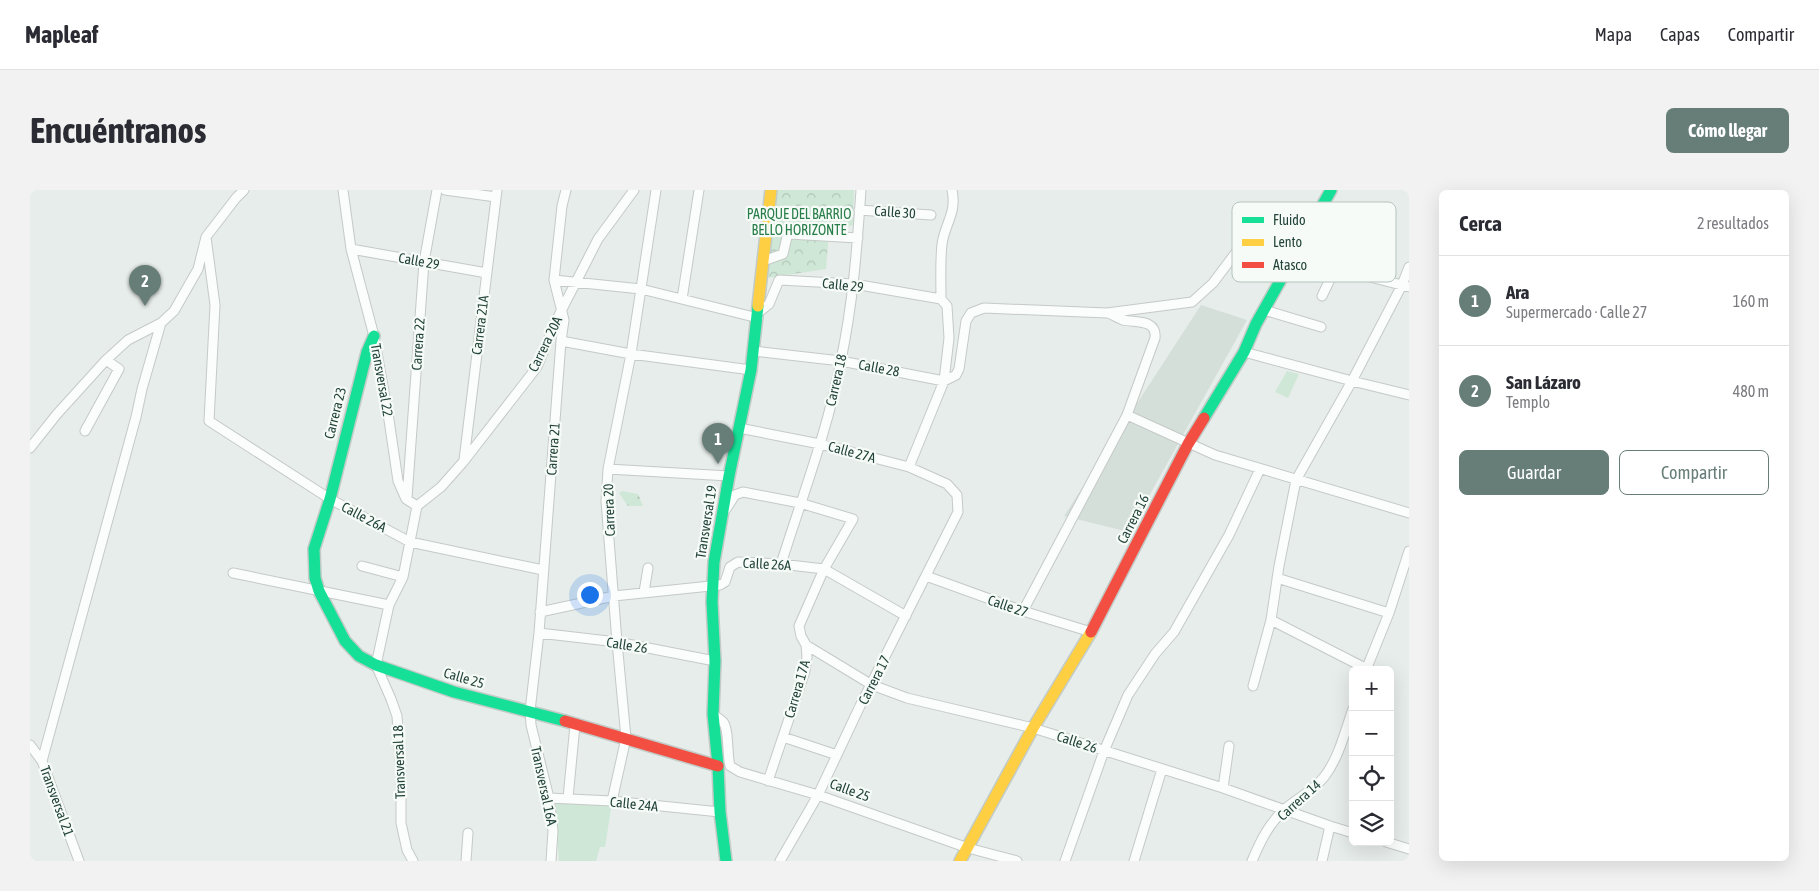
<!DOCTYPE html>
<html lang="es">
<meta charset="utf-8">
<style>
:root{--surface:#fff;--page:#f2f2f3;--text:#2b2b33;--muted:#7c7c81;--line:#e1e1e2;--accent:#677e78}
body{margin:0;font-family:"Asap Condensed",sans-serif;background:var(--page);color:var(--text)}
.controls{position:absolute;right:15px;bottom:15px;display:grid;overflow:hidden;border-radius:8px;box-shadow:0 5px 20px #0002}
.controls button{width:45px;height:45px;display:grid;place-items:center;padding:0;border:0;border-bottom:1px solid var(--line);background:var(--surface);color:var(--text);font:25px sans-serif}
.you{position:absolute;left:559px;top:404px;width:18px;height:18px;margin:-12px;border:4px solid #fff;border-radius:50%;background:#1a73e8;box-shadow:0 0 0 8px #1a73e833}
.badge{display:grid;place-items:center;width:32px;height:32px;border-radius:50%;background:var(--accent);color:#fff;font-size:16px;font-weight:700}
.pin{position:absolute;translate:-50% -41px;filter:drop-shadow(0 1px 2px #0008)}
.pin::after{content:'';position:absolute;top:26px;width:18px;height:15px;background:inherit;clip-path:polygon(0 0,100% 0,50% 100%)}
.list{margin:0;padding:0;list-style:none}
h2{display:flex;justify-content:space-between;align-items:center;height:65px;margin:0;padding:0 20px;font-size:21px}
h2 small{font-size:16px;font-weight:400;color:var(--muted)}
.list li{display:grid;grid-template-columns:32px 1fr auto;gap:15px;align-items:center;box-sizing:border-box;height:90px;padding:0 20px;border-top:1px solid var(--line)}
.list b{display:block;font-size:19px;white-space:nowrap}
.list p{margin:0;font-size:16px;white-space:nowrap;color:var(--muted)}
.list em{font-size:16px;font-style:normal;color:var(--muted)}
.actions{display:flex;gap:10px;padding:15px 20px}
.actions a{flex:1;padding:11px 0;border:1px solid var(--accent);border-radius:8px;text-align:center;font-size:18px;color:var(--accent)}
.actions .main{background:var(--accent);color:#fff}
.icon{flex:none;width:28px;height:28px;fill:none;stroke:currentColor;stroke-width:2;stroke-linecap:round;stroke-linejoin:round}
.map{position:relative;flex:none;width:1379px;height:671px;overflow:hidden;border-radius:8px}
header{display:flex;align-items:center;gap:30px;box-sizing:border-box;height:70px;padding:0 25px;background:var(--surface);border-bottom:1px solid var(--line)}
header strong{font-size:24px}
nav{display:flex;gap:28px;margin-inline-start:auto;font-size:18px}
.intro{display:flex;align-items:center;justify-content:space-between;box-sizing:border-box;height:120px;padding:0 30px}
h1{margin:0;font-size:35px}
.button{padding:12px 22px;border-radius:8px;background:var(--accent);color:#fff;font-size:18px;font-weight:700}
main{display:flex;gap:30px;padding:0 30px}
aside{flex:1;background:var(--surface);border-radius:8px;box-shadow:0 5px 20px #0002}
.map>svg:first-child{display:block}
.built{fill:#d5dfda}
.grass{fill:#cfe7d6}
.forest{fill:url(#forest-firs)}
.park{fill:url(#park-crowns)}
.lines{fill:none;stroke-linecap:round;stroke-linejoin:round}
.street-casing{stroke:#c4cac7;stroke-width:11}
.fast-casing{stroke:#c2cbc7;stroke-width:14}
.slow-casing{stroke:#c2cbc7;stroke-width:14}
.jam-casing{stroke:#c2cbc7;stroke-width:14}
.street{stroke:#fbfcfc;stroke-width:9}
.fast{stroke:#16e098;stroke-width:11}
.slow{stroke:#ffcf43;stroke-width:11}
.jam{stroke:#f24e42;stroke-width:11}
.labels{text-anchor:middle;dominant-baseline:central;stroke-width:4.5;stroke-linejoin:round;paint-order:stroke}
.street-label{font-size:14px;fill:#22433a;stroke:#f6fbf8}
.park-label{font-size:14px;fill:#287e49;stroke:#f6fbf8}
.key{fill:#f6fbf8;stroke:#b6c4bf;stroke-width:1}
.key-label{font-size:14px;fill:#22433a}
</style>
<header>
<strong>Mapleaf</strong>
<nav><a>Mapa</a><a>Capas</a><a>Compartir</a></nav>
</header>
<div class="intro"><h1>Encuéntranos</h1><a class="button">Cómo llegar</a></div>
<main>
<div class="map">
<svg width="1379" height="671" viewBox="0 0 1379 671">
<defs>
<pattern id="forest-firs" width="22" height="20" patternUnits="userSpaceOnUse" patternTransform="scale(1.25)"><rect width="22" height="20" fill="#cfe7d6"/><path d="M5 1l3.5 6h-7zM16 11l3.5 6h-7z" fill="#b1c7b8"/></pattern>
<pattern id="park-crowns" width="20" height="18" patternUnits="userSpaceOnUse" patternTransform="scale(1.25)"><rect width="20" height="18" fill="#cfe7d6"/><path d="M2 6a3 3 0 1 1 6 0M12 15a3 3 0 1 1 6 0" fill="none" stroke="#b1c7b8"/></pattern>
</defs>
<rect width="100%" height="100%" fill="#e7edea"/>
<path class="built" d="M1171,115L1217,130L1099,342L1034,326Z"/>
<path class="grass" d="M1257,181L1269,184L1258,208L1245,202Z
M524,609L582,612L575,657H570L566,671H529Z"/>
<path class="forest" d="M592,301L608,304L613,316H598L589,303Z"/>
<path class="park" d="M740,0H824L823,35L799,42L796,79L730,89Z"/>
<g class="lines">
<defs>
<path id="street" d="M313,0L321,59L344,146L359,230L368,291L376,309L387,316
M415,0L466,7
M829,20L901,25
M176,47L185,115L179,231L300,309L380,352L513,380
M321,59L457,83
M1262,67L1379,97
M733,71L753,64L757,47L759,44L828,48
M524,90L611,99L728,128
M1292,106L1306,77
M652,109L669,0
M911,109C911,91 910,72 912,54C915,33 927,23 922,0
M1234,120L1291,137
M728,123L739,114L749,90L824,94L911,109L917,116L919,148L914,191L879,277
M1078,123C1083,125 1088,128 1093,130C1106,133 1127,129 1125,148L1097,225
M531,151L601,164L721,180
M724,161L811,171L914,191L926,185L929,179L936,131L941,123L954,118L1077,123L1162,112L1183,93L1225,37
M1214,162L1322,191L1379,205
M709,238L790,254L879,277L917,294L927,305L928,322L830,516L788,605L750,671
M55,241L89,179L76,170
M0,258L27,224L76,170L98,150L131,133L144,121L168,79L176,47L206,8L214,0
M434,270L467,0
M578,279L699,286
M377,308L394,72L407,0
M387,316L411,297L434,271L507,177L527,129L568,49L604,0
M696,319L705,305L713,302L770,313L823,329L794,379L769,436L771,446L776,455L777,467L775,481L738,591
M751,374C772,307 798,240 811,170C823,113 827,58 831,0
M332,376L373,387
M203,383L359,415
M896,386L993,421L1061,442
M1247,388L1359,423
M614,402L618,378
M993,421L1097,225L1185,265L1379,323
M510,422L584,406L690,395L695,392L700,377L708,372L751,374L794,379L876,426
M1241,430L1337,479
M509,443L587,452L685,471
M776,455L842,495L877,508L1003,538L1193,598L1300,636L1323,643
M1336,480L1359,423L1379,361
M1223,496L1241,430L1249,376L1266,290L1322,191L1372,95L1379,77
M683,524C686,527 690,529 693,532C699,538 697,566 700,576L710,582L788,605L938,658L987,671
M753,547L807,565
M0,555L12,571L49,671
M12,571L106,227L112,199L131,133
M1193,598L1199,556
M519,608L582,611L690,622
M538,608L545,535
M582,611L596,548L587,452L576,311L578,279L601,164L626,0
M1356,652L1379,659
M383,671L377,660L371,633V585L367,526L361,509L346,475L359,415L373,387L387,316
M436,671L438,643
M521,671L523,641L519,608L501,535L500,521L509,443L531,151L534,130L524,90L532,16L536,0
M1035,671L1074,561L1098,505L1125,464L1144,442L1199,345L1230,279
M1104,671L1132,579
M1222,671C1230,652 1239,633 1255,619C1268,608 1284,600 1294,587C1309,568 1315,541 1323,519
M1292,671L1300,636"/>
<path id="fast" d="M344,146L337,162L300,309L284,359L285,388L289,401L315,451L329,466L346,475L424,502L535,531
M1174,228L1214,162L1226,134L1301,0
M696,671L690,622L688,576L683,524L685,471L682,412L684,372L699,286L721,180L728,116"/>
<path id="slow" d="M728,116L741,0
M930,671L1003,538L1061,442"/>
<path id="jam" d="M1061,442L1158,254L1174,228
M535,531L688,576"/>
</defs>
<use href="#street" class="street-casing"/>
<use href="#fast" class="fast-casing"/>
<use href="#slow" class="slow-casing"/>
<use href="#jam" class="jam-casing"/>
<use href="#street" class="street"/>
<use href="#fast" class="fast"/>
<use href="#slow" class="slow"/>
<use href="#jam" class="jam"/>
</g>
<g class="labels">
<g class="street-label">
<text transform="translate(865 22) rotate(4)">Calle 30</text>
<text transform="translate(389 71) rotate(10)">Calle 29</text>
<text transform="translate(813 95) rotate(6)">Calle 29</text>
<text transform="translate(450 135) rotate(-83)">Carrera 21A</text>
<text transform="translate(388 154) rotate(-86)">Carrera 22</text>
<text transform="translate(515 154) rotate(-64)">Carrera 20A</text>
<text transform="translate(849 178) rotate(11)">Calle 28</text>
<text transform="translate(352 190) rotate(80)">Transversal 22</text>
<text transform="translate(806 190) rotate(-77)">Carrera 18</text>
<text transform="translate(305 223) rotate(-76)">Carrera 23</text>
<text transform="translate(523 259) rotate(-86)">Carrera 21</text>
<text transform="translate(822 262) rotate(15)">Calle 27A</text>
<text transform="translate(579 320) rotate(-92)">Carrera 20</text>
<text transform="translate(334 327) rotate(28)">Calle 26A</text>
<text transform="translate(1103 329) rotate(-63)">Carrera 16</text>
<text transform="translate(676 332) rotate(-81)">Transversal 19</text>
<text transform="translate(737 374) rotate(3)">Calle 26A</text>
<text transform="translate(978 416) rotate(19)">Calle 27</text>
<text transform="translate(597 455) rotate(9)">Calle 26</text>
<text transform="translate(434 488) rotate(16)">Calle 25</text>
<text transform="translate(844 490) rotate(-63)">Carrera 17</text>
<text transform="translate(767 499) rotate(-74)">Carrera 17A</text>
<text transform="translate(1047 552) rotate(18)">Calle 26</text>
<text transform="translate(369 572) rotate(-92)">Transversal 18</text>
<text transform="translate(514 596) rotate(78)">Transversal 16A</text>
<text transform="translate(820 600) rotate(20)">Calle 25</text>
<text transform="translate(1269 610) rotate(-42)">Carrera 14</text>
<text transform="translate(27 611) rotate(70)">Transversal 21</text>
<text transform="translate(604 614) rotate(6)">Calle 24A</text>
</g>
<g class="park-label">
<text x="769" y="24">PARQUE DEL BARRIO<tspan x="769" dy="16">BELLO HORIZONTE</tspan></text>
</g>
</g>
<rect x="1202" y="12" width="164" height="80" rx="8" class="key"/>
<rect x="1212" y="27" width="22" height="6" fill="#16e098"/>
<rect x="1212" y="49" width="22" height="7" fill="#ffcf43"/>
<rect x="1212" y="72" width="22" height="6" fill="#f24e42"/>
<g class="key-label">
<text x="1243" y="35">Fluido</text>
<text x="1243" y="57">Lento</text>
<text x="1243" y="80">Atasco</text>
</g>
</svg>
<div class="controls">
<button>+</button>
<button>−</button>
<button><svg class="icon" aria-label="locate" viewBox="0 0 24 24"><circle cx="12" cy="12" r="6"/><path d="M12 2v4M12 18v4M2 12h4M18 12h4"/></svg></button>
<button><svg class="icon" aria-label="layers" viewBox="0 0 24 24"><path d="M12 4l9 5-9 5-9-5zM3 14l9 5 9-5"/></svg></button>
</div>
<div class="you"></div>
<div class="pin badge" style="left:688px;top:274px">1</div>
<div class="pin badge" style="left:115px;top:116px">2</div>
</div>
<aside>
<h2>Cerca<small>2 resultados</small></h2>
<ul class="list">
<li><span class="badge">1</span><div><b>Ara</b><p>Supermercado · Calle 27</p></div><em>160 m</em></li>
<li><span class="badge">2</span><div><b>San Lázaro</b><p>Templo</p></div><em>480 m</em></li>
</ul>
<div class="actions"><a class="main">Guardar</a><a>Compartir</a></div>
</aside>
</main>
